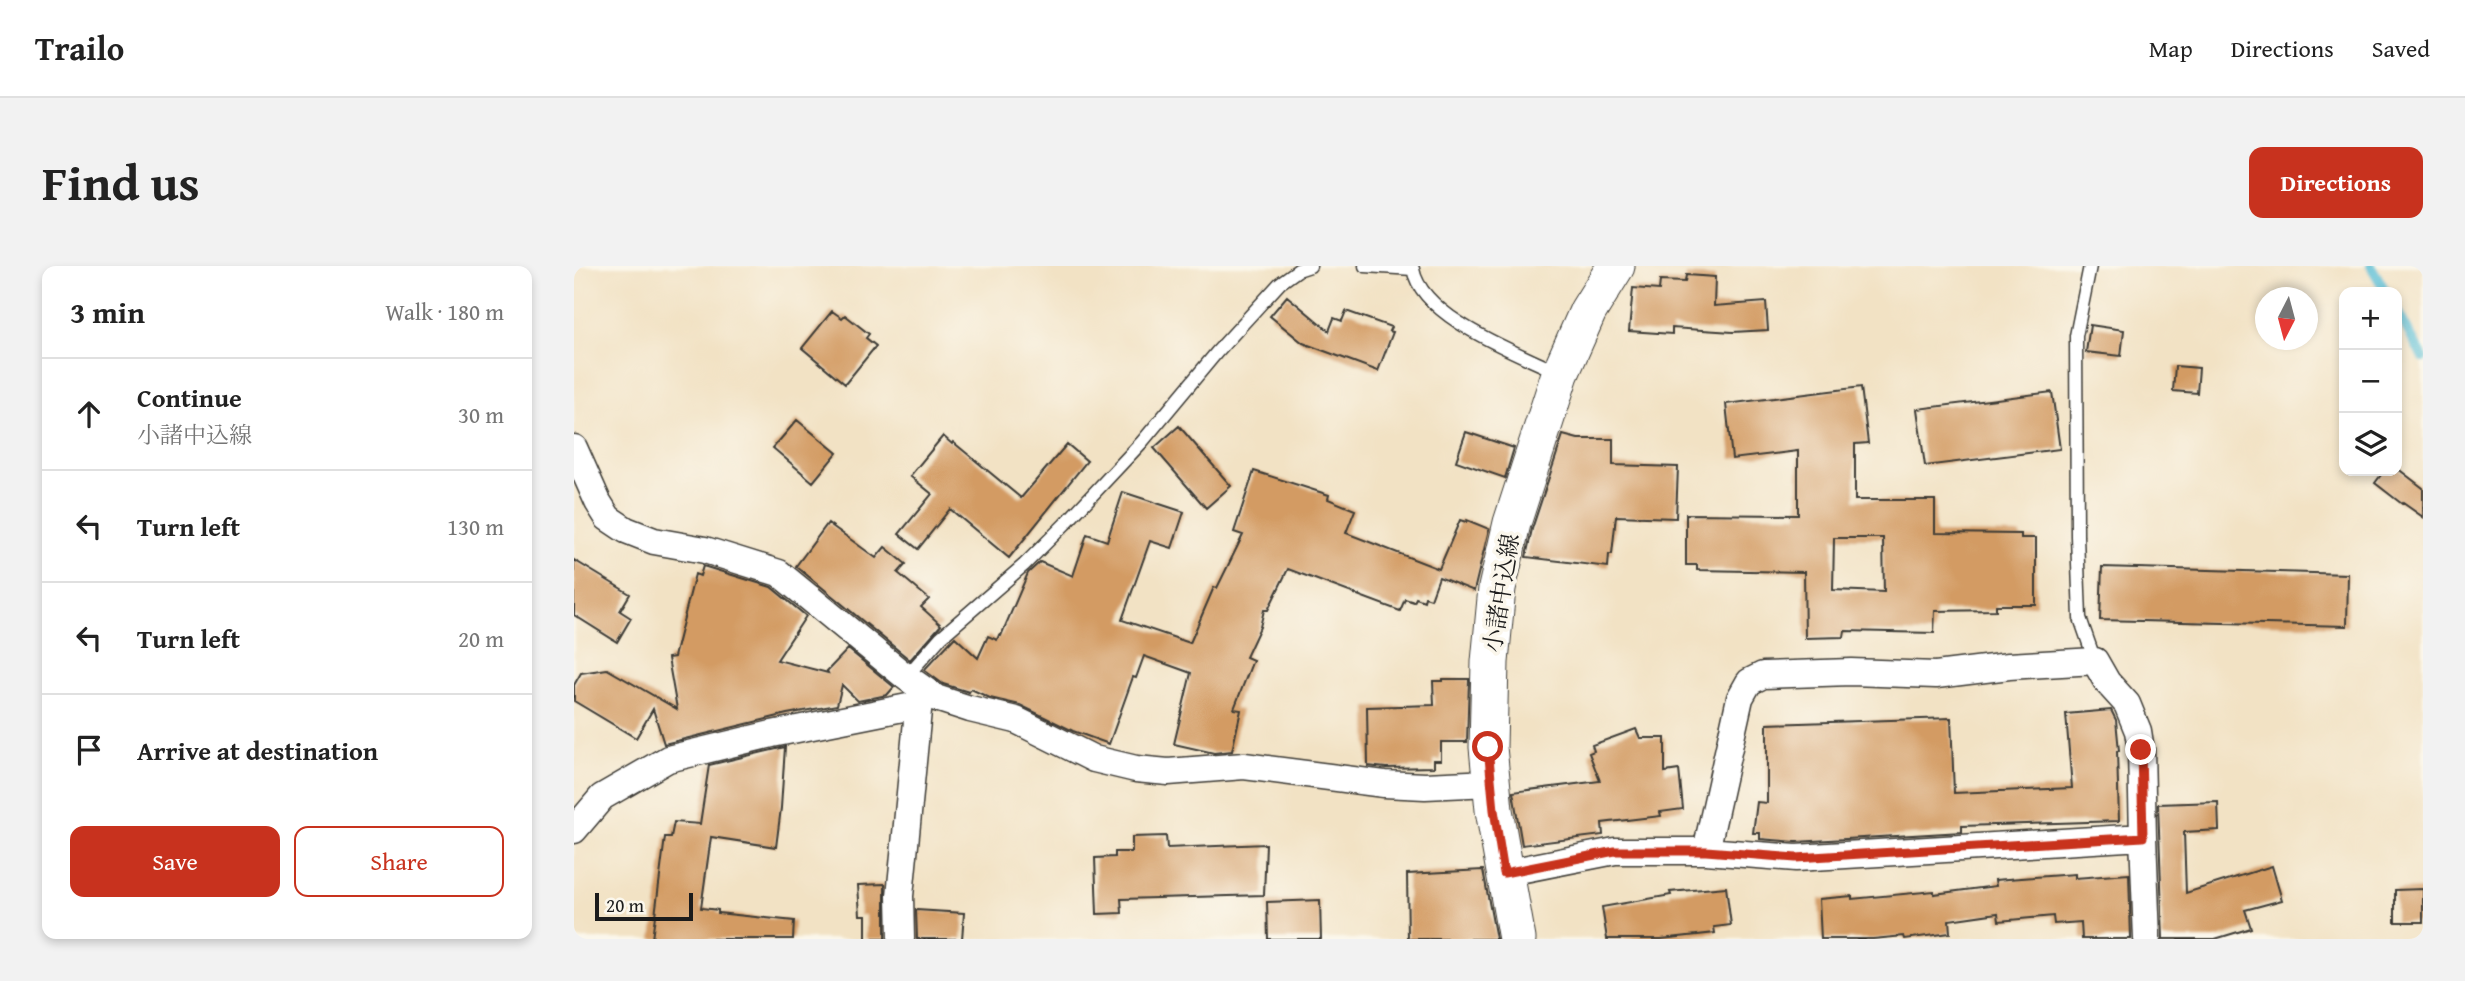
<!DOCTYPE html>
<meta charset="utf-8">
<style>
:root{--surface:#fff;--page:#f2f2f2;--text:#222;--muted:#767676;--line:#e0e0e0;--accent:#c8321e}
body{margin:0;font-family:"Gentium Book Plus","Noto Serif JP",serif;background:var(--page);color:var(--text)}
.controls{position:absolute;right:21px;top:21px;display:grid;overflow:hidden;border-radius:14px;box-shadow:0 4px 10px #0003}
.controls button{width:63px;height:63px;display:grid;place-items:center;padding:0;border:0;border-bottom:2px solid var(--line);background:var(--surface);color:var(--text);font:35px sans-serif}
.compass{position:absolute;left:1681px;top:21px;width:63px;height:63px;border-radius:50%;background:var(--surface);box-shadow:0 4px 10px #0003;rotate:186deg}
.scale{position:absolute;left:21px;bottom:18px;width:98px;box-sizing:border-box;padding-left:7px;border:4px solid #1c1c1c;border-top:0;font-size:19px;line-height:24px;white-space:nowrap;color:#1c1c1c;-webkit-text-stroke:5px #fbf7ec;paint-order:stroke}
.stop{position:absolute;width:21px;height:21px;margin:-16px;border:5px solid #c8321e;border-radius:50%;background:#fff}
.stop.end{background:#c8321e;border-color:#fff;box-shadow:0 2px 7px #0008}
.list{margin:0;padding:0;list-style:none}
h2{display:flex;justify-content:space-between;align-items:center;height:91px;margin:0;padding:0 28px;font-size:30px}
h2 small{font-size:23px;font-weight:400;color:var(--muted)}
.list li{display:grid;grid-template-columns:46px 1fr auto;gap:21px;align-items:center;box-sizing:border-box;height:112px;padding:0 28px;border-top:2px solid var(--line)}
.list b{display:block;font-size:26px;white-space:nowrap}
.list p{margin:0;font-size:23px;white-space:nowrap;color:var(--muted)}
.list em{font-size:23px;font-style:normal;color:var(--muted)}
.actions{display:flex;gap:14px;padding:21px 28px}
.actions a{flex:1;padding:16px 0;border:2px solid var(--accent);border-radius:14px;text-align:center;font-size:24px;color:var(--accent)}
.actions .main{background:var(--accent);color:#fff}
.icon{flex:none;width:38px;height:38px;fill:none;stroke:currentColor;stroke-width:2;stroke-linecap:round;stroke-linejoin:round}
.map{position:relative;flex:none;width:1849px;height:673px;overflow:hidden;border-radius:14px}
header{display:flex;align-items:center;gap:42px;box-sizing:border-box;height:98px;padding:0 35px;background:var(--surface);border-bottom:2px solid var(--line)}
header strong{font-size:33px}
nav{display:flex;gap:38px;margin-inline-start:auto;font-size:24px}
.intro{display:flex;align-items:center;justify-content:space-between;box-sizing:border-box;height:168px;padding:0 42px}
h1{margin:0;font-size:49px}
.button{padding:18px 32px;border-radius:14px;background:var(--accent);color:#fff;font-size:24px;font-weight:700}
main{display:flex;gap:42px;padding:0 42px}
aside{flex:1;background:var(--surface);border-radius:14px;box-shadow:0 4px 10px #0003}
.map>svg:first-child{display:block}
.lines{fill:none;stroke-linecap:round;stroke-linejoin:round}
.stream{stroke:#57bdd5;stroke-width:10}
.building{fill:#d39b64;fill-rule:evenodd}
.lane-casing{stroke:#3c3a35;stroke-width:15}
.street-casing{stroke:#3c3a35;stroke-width:29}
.secondary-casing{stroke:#3c3a35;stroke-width:39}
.lane{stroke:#fff;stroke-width:12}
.street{stroke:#fff;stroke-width:26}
.secondary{stroke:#fff;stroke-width:37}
.route{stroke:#c8321e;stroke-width:9}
.labels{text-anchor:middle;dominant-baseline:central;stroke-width:7;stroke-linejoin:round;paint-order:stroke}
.street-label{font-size:24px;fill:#1c1c1c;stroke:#fbf7ec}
</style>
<header>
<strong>Trailo</strong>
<nav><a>Map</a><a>Directions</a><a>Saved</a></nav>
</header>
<div class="intro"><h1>Find us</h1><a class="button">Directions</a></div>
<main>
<aside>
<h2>3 min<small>Walk · 180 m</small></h2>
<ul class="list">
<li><svg class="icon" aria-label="ahead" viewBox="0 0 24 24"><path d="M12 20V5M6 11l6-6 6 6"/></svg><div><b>Continue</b><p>小諸中込線</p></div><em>30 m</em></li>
<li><svg class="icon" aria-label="left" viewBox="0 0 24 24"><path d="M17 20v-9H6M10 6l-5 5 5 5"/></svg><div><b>Turn left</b></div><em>130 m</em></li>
<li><svg class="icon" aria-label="left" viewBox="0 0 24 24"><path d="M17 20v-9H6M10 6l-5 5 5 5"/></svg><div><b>Turn left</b></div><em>20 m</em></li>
<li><svg class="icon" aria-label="arrive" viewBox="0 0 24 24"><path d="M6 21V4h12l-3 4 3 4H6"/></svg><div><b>Arrive at destination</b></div></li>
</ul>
<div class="actions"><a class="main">Save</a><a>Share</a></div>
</aside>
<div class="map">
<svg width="1849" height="673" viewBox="0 0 1849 673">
<rect width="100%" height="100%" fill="#fbf7ec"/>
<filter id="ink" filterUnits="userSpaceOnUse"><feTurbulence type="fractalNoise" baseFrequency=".0143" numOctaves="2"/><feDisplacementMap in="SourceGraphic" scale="14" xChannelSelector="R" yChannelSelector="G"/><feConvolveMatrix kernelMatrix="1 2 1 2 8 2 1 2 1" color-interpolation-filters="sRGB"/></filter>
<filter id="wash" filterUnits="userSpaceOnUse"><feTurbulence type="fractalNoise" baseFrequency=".00686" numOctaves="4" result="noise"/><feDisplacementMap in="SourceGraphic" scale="28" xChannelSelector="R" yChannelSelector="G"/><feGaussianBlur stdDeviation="1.57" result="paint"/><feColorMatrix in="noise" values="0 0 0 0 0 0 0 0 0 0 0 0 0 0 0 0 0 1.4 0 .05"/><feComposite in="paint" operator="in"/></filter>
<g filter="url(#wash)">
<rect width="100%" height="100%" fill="#f2e2c4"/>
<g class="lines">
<path class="stream" d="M1797,0L1812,26
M1823,45L1849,92"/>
</g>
<g id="blocks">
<path class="building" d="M1112,9L1141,11L1140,40L1192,36L1194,64L1159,66L1098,62V68L1055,65L1059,22L1085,24L1086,15L1111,16Z
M713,30L755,65L760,52L768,55L772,45L817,61L815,65L819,66L804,105L729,77L696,50Z
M258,45L268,52L271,49L295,68L292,72L302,80L271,118L228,82Z
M1516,59L1550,64L1547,90L1512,86Z
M1601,100L1625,102L1623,127L1599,125Z
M1287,121L1294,177L1281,178V234H1361V267L1447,268V272H1462V339H1422V344L1361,345L1360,367L1271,365L1270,371L1231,372L1230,306L1123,304V299H1112V248L1224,249V185L1158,193L1152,138ZM1260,272H1309L1310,326L1259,324Z
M1478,126L1486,183L1351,200L1343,143Z
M223,154L263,187L239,216L199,182Z
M605,160L657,220L632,242L580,182Z
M892,166L940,182L931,212L882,195Z
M989,169L1004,173H1039V199L1104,201L1102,252L1042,250L1038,288H1035L1034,301L952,291L958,263Z
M369,170L378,178L379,176L447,232L493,178L513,195L435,292L376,243L344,283L325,268L358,228L336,210Z
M1823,202L1849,222V251L1829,237L1828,238L1801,217L1810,205H1823Z
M680,205L755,229L754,233L781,244L772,267L865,303L886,254L892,256L893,254L915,263L900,325L865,311L857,333L851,331L850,335L842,332L840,336L831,333L826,345L714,303L694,344H690L686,361L672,391L679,394L660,443L667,444L658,485L640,487L600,478L617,407L570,390L562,412L559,411L535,478L499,465L446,439L416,432L397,423L395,426L369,418L350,404L381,371L404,392L414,370L423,374L425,369L427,370L454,307L466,296L499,310L513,268L533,275L549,226L610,246L598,282L576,275L548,354L616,377L640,321L643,322L669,269L660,266Z
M254,257L302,292L311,281L332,298L324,307L355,333L347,341L367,359L336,394L222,300Z
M0,294L56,328L46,345L57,352L43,376L0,349Z
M129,300L197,321L232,350L203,394L254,407L253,405L274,383L320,421L313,429L284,435L268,419L263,439L213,448L90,478L79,443L62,472L0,435V419L7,407L33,403L103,443L94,392L100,391L121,308L126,310Z
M1528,301L1774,308L1773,360L1526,354Z
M869,413H895L893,476H867V494H860V501L812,502L794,500L793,441L860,439L859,415H869Z
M1537,444L1542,454L1545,485H1543L1545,555L1388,560V566L1222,576L1186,573V567H1179L1183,536L1193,537V458L1377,452L1380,527L1498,522L1492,448Z
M1062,463L1066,472H1091V506L1105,504L1109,543L1086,546L1087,550L1028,557L1029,569L948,579L939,526L1026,515L1015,487L1020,485L1018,479Z
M211,481L207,542L202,581L137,571L127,642L144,644V647L220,655L219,673H78L91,571H97L100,556L126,558L135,499Z
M1644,536L1645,564L1610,566L1612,627L1698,600L1708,634L1671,644L1677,662L1641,673H1589L1584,538Z
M592,570L593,582L692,578L690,629L547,633L548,647L523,648L521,592L541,591V586H558V571Z
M909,604L922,673H834L833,608Z
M1501,608V612L1555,608L1557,673H1508L1507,656L1480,658L1479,650L1425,655L1424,647L1375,654L1376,667L1331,673L1330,670L1299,673H1247L1245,633L1278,630V633L1360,625V628L1422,620L1421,614Z
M311,618V673H292V649H286L284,619Z
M1152,621L1157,659L1140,661L1141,667L1087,673H1033L1028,641L1097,629L1096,626Z
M1849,623V656H1821V624Z
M746,634L747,673H694L693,636Z
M342,644L390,647L388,673H343Z"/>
</g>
</g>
<g filter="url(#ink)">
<use href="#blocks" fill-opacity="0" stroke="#3c3a35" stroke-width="2"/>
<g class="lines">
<defs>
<path id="lane" d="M791,0L839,3C848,52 942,86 983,106
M1516,0L1502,70L1503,270L1506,352L1521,395
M332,411L367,371L450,299L491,258L568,176L643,86L706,17L724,4L736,0"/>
<path id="street" d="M0,182L24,236L34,252L52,264L80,275L131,284L205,307L332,411L362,432L396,443L442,454L520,493L562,503L594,506L670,500L810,518L851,520L917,517
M0,564L28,531L94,493L198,468L344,439
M1132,585L1166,432L1175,416L1189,409L1277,406L1362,409L1435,400L1521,395L1533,416L1553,438L1564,465L1567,484L1569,571
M930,607L1041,585H1132L1222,592L1569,571L1573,673
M327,673L326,630L346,424"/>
<path id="secondary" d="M943,673L920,544L914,481L916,396L923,322L938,257L986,108L1014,45L1042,0"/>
</defs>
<use href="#lane" class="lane-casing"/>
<use href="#street" class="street-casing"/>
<use href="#secondary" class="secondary-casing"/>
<use href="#lane" class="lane"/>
<use href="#street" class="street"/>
<use href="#secondary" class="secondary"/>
</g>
</g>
<g class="lines" filter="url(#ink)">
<path class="route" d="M914,481L920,544L930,607L1041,585H1132L1222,592L1569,571L1567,484"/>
</g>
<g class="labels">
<g class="street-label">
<text transform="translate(927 327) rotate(-81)">小諸中込線</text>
</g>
</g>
</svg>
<div class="controls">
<button>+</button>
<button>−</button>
<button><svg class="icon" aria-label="layers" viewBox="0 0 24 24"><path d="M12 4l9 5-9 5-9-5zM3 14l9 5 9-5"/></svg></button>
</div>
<svg class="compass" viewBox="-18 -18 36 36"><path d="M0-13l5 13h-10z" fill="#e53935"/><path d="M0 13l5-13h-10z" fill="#767676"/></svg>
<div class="scale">20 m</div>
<div class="stop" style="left:914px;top:481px"></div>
<div class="stop end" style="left:1567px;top:484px"></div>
</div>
</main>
